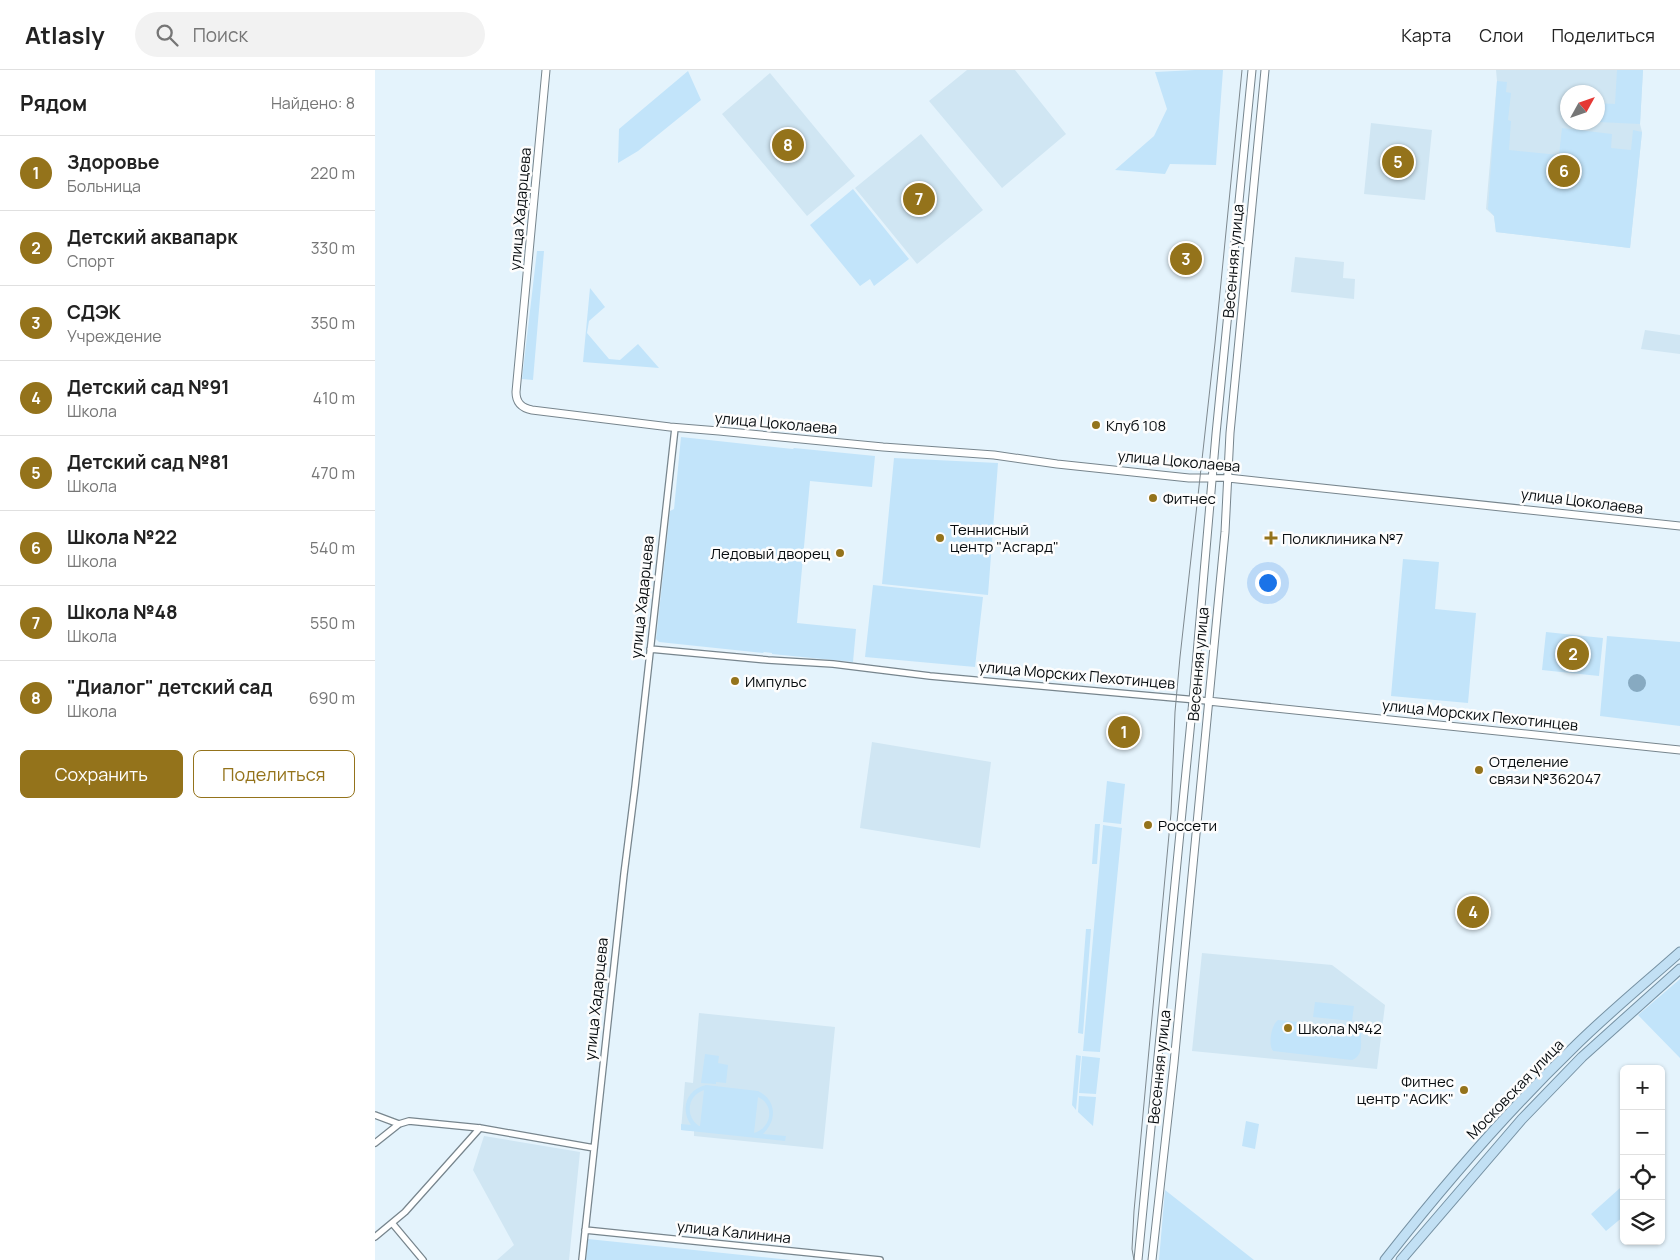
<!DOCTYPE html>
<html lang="ru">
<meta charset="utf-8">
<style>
:root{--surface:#fff;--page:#f2f2f2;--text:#222;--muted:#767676;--line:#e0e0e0;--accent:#94731b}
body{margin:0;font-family:Manrope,sans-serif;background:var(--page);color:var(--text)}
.controls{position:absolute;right:15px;bottom:15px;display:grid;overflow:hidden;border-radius:8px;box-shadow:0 1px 4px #0004}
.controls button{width:45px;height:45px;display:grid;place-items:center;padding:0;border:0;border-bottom:1px solid var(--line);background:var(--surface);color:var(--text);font:25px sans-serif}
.compass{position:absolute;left:1185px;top:15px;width:45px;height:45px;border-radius:50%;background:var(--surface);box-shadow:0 1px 4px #0004;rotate:50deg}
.you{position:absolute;left:892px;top:512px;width:18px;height:18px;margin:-12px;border:4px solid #fff;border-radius:50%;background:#1a73e8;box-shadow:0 0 0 8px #1a73e833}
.badge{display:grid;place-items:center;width:32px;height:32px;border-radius:50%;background:var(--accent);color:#fff;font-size:16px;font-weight:700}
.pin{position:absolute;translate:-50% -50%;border:2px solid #fff;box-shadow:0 1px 5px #0006}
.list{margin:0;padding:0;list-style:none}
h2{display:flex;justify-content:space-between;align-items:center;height:65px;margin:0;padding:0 20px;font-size:21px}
h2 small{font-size:16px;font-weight:400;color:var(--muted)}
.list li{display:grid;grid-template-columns:32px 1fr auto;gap:15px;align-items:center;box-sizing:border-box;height:75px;padding:0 20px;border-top:1px solid var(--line)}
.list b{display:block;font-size:19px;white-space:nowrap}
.list p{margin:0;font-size:16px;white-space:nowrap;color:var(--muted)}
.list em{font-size:16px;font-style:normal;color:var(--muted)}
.actions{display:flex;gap:10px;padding:15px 20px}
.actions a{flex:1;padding:11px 0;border:1px solid var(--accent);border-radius:8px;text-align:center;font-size:18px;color:var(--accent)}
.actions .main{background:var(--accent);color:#fff}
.icon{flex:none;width:28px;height:28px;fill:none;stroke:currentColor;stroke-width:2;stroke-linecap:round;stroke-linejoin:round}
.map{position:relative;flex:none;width:1305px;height:1190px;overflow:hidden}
header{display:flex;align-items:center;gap:30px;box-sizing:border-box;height:70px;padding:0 25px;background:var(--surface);border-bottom:1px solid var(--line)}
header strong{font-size:24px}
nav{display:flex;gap:28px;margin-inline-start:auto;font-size:18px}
.search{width:350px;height:45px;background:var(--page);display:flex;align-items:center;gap:12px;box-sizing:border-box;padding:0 18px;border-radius:28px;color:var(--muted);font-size:19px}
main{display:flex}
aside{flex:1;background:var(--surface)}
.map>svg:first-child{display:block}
.built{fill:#d0e6f3;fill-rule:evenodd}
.green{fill:#c2e4fa;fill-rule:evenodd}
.water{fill:#87aac1}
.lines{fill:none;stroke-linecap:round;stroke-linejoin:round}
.minor-casing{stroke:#77858d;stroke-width:8}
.tertiary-casing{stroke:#77858d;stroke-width:9}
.trunk-casing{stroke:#7691a3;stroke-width:11}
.minor{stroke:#fff;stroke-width:5.5}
.tertiary{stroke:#fff;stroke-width:7}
.trunk{stroke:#c2e0f4;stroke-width:9}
.tram{stroke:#7e888e;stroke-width:1}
.poi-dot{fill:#94731b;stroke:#fdfdfd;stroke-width:2}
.labels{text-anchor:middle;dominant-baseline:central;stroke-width:5;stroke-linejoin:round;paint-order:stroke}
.street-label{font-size:15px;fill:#070c0f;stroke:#fdfdfd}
.poi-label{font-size:15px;fill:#070c0f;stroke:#fdfdfd;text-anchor:start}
</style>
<header>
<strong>Atlasly</strong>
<div class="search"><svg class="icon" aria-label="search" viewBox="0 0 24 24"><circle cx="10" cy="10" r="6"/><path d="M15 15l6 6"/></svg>Поиск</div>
<nav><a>Карта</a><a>Слои</a><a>Поделиться</a></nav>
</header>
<main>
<aside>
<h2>Рядом<small>Найдено: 8</small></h2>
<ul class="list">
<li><span class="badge">1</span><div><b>Здоровье</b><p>Больница</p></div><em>220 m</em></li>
<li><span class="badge">2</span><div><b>Детский аквапарк</b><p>Спорт</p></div><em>330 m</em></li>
<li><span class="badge">3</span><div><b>СДЭК</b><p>Учреждение</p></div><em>350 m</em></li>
<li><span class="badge">4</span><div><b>Детский сад №91</b><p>Школа</p></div><em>410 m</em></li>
<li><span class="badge">5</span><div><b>Детский сад №81</b><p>Школа</p></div><em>470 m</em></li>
<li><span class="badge">6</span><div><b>Школа №22</b><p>Школа</p></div><em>540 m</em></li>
<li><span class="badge">7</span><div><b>Школа №48</b><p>Школа</p></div><em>550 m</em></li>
<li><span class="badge">8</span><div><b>&quot;Диалог&quot; детский сад</b><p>Школа</p></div><em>690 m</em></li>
</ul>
<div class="actions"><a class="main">Сохранить</a><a>Поделиться</a></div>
</aside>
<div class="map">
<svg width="1305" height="1190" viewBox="0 0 1305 1190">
<rect width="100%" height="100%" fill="#e4f3fc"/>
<path class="built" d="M592,0H640L691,64L627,118L554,31Z
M1121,0H1268L1265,54L1267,62L1255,178L1121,162L1119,146L1111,139L1122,11ZM1192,22H1222V52H1192Z
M395,3L480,106L432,146L347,44Z
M996,53L1057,60L1050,130L989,124Z
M546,64L608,140L542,194L480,118Z
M920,187L969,192L968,208L980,209L979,229L916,222Z
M1270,260L1305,265V284L1266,279Z
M497,672L616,692L605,778L485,758Z
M827,883L957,895L1010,935L1002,999L817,981Z
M324,943L460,957L448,1079L319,1066V1061L306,1060L310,1012L318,1013Z
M109,1066L205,1082L194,1190H122L139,1175L98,1100Z"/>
<path class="green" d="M820,0H848L841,95L795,94L790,104L740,100L779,66L792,39L780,2Z
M1242,0H1268L1265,54L1223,52V33L1240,34Z
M313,1L326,30L263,81L243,93L244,59Z
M1122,11L1132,12L1131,22L1136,23L1133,50L1136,51L1134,80L1184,85L1187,58L1237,64L1236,78L1256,80L1258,60L1267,62L1255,178L1121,162L1119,146L1113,139Z
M478,119L534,189L499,216L495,209L485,216L435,155Z
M162,181H169L158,310L147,309Z
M215,218L230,237L214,251L212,263L234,289L245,290L263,274L284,298L208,292Z
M306,367L418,379L419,378L500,386L497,417L435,411L422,553L481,559L478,592L397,584V583L389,582L388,583L284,572L281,569L295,441L299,439Z
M519,388L623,393L613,525L507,514Z
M1028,489L1064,492L1060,539L1101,543L1093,633L1016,626Z
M498,515L608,527L600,597L490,587Z
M1171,562L1228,568L1224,606L1167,600Z
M1232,566L1305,572V656L1225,646Z
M732,711L750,714L746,754L728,752Z
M720,754H725L722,794H717Z
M728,755L747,758L725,982L708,981Z
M711,859H716L708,964L703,963Z
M1305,909V988L1263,945Z
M940,932L979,936L977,951L938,947Z
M903,950L981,958L986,964C986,974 988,986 977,990L898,981C893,975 896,955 903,950Z
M330,984L344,986L343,993L353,995L351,1013L341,1012V1014L326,1013Z
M701,985L706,986L701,1040L697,1035Z
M707,986L725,988L721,1024L704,1023Z
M331,1015L383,1021C402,1030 402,1051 388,1064L411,1066L410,1071L306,1060V1054L316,1055C305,1039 311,1020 331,1015ZM329,1020L325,1056H324C310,1046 312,1026 329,1020ZM383,1027C400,1034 397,1058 379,1063Z
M704,1026L721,1027L718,1056L703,1042Z
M871,1051L884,1054L880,1079L867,1076Z
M1245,1118L1249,1122V1146L1231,1161L1216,1144Z
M790,1120L879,1190H784Z
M213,1169L416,1190H211Z"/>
<path class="water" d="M1194,575L1196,577L1193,582L1197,586H1203L1211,580L1215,584V590L1209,597L1194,598L1189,597L1185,592V582L1188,577Z
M1253 613a9 9 0 1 1 18 0a9 9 0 1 1-18 0Z"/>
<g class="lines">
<defs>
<path id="minor" d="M837,408H853
M275,579L393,590L458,594L555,606L833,631
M0,1045L24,1054
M0,1073L24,1054L34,1051L105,1058L219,1078
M17,1153L48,1190
M210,1160L505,1190
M0,1167L30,1142L105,1058
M207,1190L249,804L260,717L300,358"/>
<path id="tertiary" d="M171,0L141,322C141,333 147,338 157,340L295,357L344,361L508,377L619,385L682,394L814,408H837
M853,408L1305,456
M833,631L1305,680
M763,1190L818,630L841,364L877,0
M777,1190L799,993L850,462L855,363L890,0"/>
<path id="trunk" d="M1010,1190C1068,1116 1129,1045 1197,979C1231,945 1269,914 1305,882
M1026,1190L1147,1049L1207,987L1305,899"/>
</defs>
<use href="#minor" class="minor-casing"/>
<use href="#tertiary" class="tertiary-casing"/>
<use href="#trunk" class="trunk-casing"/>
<use href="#minor" class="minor"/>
<use href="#tertiary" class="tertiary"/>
<use href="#trunk" class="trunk"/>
<path class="tram" d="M759,1190L757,1179L759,1141L796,743L800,642L805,587L840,273L867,0"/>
</g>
<g class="poi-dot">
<circle cx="721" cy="355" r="5"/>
<circle cx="778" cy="428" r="5"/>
<circle cx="565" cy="468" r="5"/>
<path d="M893.5 460.5h5v5h5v5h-5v5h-5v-5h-5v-5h5z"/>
<circle cx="465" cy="483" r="5"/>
<circle cx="360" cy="611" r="5"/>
<circle cx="1104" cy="700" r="5"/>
<circle cx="773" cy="755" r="5"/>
<circle cx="913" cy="958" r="5"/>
<circle cx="1089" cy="1020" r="5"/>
</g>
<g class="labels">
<g class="street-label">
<text transform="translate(145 139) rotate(-85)">улица Хадарцева</text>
<text transform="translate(858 191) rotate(-85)">Весенняя улица</text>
<text transform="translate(401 353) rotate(5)">улица Цоколаева</text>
<text transform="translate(804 391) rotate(5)">улица Цоколаева</text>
<text transform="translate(1207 431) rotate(7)">улица Цоколаева</text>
<text transform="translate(267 527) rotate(-84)">улица Хадарцева</text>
<text transform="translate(823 594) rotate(-85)">Весенняя улица</text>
<text transform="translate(702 605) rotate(5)">улица Морских Пехотинцев</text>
<text transform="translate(1105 645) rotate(6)">улица Морских Пехотинцев</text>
<text transform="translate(221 929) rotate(-84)">улица Хадарцева</text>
<text transform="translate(784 997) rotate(-84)">Весенняя улица</text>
<text transform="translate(1140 1019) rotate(-46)">Московская улица</text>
<text transform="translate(359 1162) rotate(6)">улица Калинина</text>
</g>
<g class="poi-label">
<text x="731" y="355">Клуб 108</text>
<text x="788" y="428">Фитнес</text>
<text x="575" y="459">Теннисный<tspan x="575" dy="17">центр "Асгард"</tspan></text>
<text x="907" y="468">Поликлиника №7</text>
<text x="455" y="483" text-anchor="end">Ледовый дворец</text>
<text x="370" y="611">Импульс</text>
<text x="1114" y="691">Отделение<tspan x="1114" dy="17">связи №362047</tspan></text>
<text x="783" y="755">Россети</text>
<text x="923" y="958">Школа №42</text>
<text x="1079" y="1011" text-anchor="end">Фитнес<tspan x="1079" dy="17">центр "АСИК"</tspan></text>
</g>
</g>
</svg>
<div class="controls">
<button>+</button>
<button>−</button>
<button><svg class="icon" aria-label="locate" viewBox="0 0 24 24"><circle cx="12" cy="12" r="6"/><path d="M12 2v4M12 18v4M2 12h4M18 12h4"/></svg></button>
<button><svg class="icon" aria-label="layers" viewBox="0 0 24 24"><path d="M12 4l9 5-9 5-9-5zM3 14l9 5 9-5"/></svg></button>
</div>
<svg class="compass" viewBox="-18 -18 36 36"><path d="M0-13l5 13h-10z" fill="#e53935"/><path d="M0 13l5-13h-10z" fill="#767676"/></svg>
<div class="you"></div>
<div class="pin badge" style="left:749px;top:662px">1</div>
<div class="pin badge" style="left:1198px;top:584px">2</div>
<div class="pin badge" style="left:811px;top:189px">3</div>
<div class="pin badge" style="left:1098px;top:842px">4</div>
<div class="pin badge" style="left:1023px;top:92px">5</div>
<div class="pin badge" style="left:1189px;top:101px">6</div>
<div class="pin badge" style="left:544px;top:129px">7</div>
<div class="pin badge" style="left:413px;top:75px">8</div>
</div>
</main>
